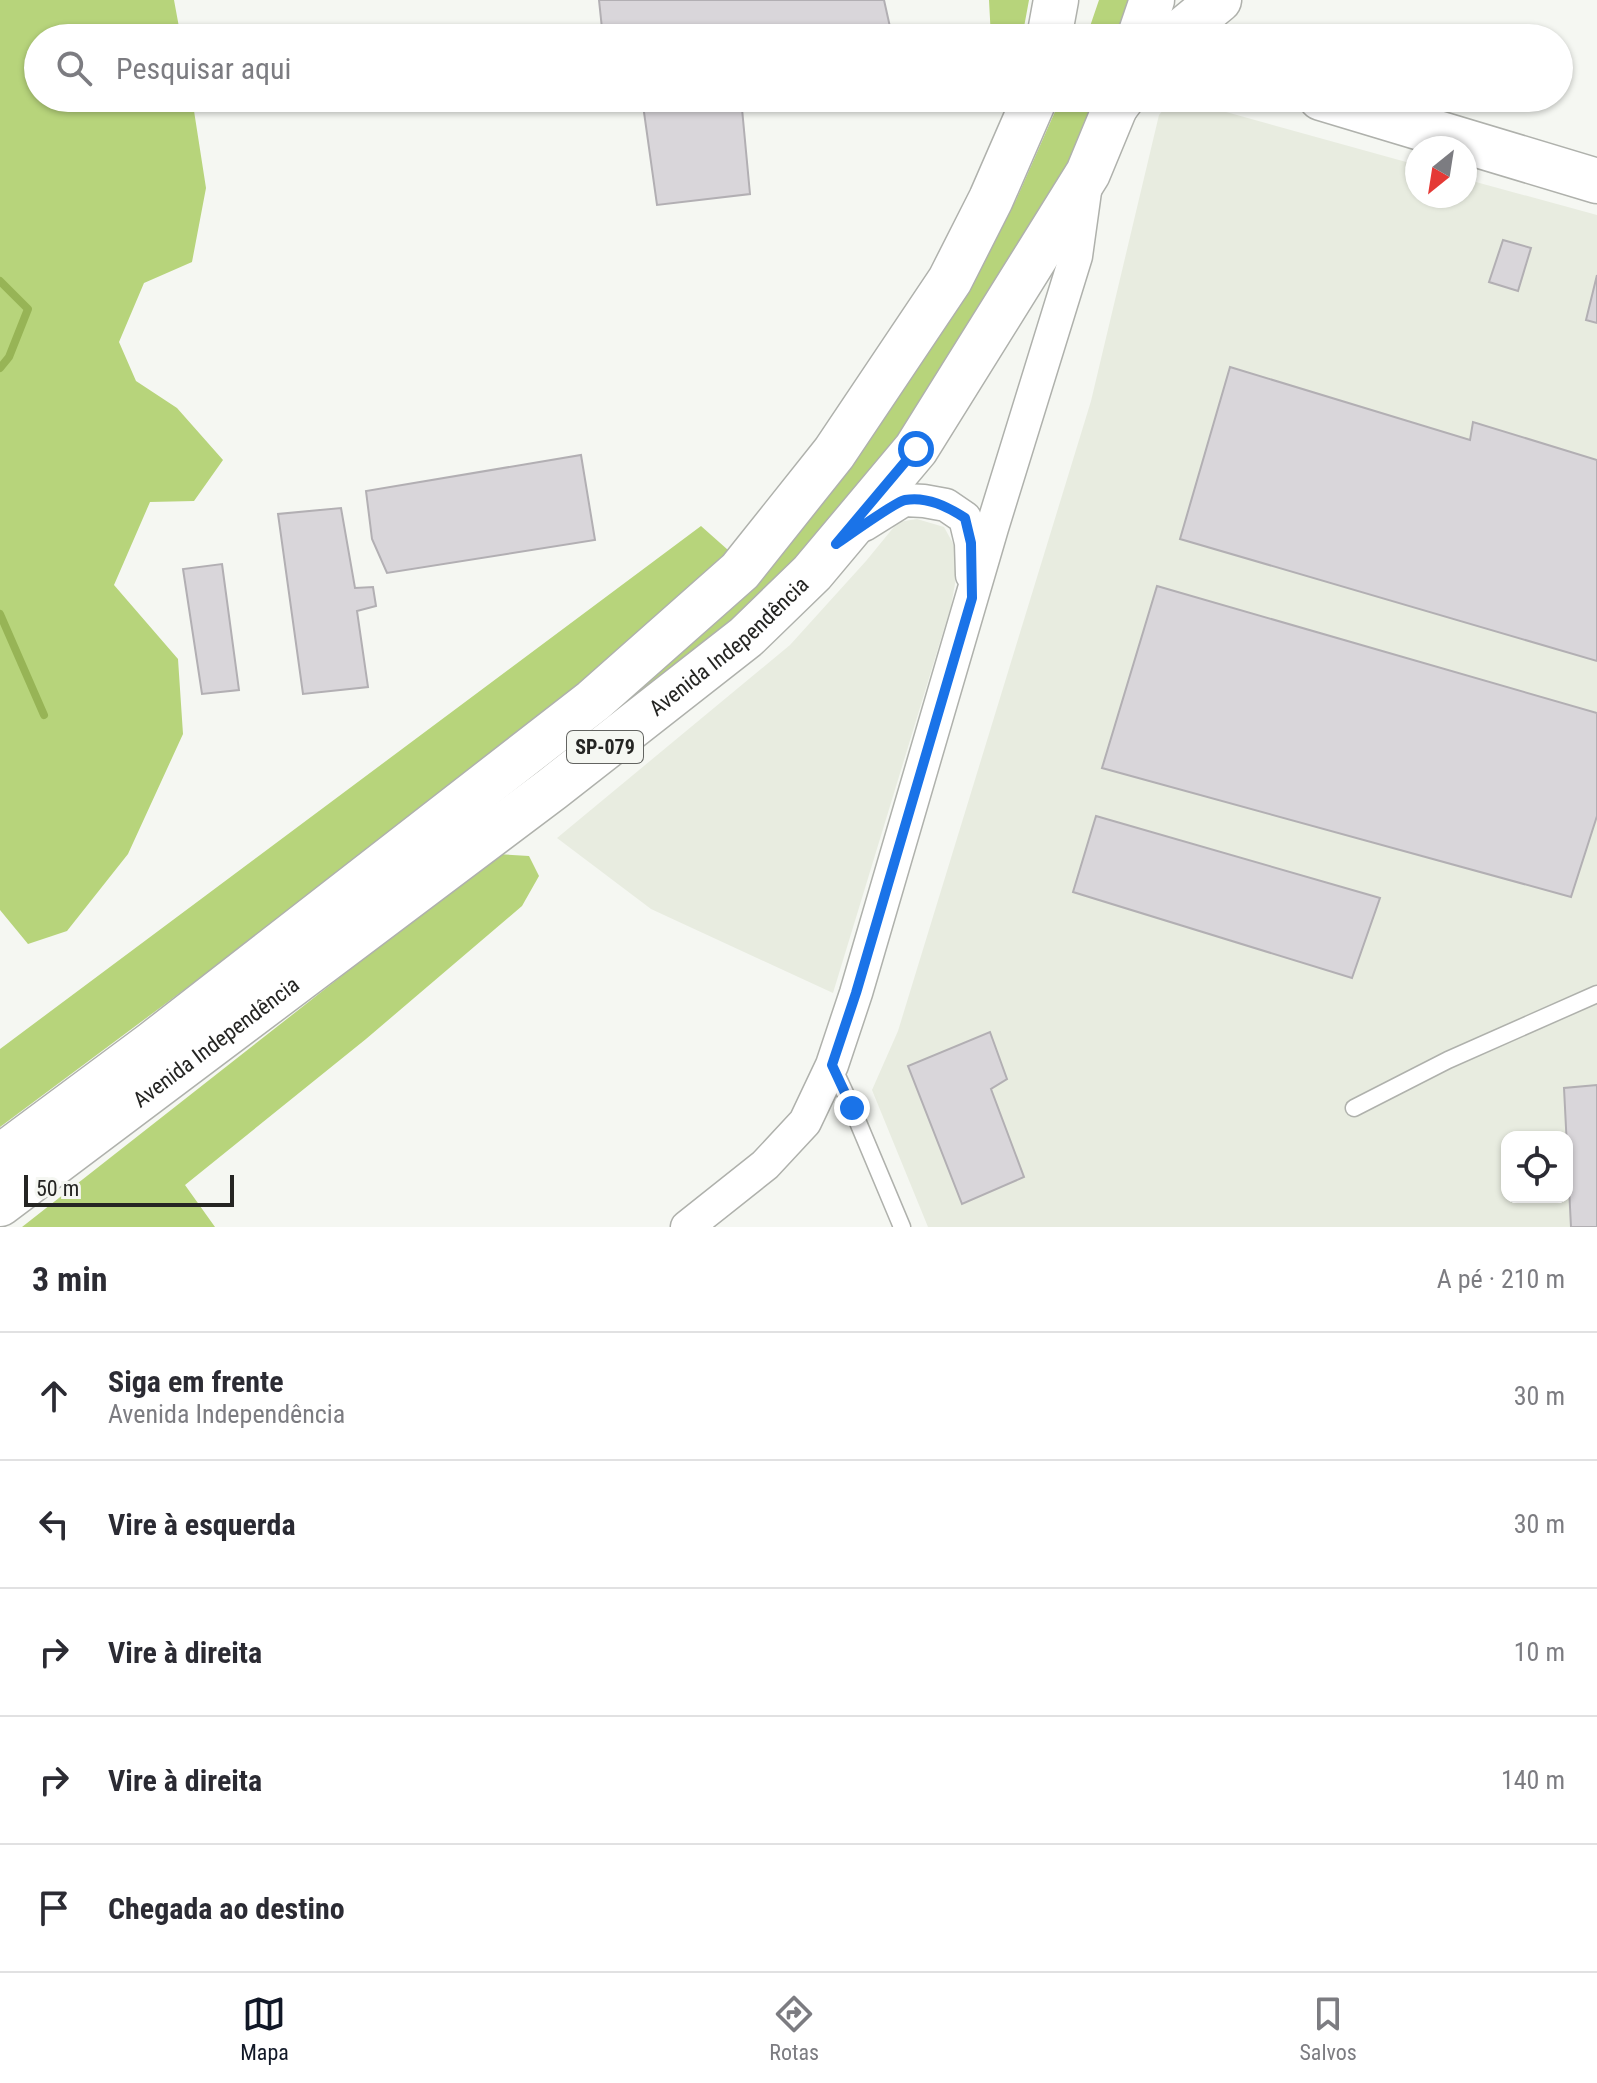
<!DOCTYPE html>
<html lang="pt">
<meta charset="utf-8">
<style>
:root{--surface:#fff;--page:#f2f2f3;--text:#2b2b33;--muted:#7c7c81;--line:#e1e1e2;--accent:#111827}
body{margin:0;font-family:"Roboto Condensed",sans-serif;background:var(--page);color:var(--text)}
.controls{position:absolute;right:24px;bottom:24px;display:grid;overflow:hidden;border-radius:16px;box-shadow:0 2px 6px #0004}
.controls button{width:72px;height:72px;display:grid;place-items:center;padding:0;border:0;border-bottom:2px solid var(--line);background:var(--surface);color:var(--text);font:40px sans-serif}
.compass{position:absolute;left:1405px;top:136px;width:72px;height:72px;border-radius:50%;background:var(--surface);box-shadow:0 2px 6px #0004;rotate:210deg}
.scale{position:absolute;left:24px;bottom:20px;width:210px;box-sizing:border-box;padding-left:8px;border:4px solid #252523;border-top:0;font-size:22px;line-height:28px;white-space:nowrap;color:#252523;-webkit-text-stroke:6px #f5f7f2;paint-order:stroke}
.stop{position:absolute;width:24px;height:24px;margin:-18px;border:6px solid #1a73e8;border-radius:50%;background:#fff}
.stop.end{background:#1a73e8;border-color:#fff;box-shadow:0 2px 8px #0008}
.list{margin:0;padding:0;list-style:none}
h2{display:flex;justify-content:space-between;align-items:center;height:104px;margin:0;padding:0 32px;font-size:34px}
h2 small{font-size:26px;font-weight:400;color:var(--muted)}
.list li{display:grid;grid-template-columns:52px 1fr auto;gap:24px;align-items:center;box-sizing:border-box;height:128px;padding:0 32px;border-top:2px solid var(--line)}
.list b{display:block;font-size:30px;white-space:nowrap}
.list p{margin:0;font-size:26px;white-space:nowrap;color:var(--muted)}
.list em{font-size:26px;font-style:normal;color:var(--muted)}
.icon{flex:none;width:44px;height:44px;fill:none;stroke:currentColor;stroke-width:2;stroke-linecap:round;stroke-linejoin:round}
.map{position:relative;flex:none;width:1597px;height:1227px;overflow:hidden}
.search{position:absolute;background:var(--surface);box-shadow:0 2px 6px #0004;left:24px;right:24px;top:24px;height:88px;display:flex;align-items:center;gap:20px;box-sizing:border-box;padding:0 28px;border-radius:44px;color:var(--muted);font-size:30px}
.sheet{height:744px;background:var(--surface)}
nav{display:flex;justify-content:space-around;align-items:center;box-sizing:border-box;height:112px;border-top:2px solid var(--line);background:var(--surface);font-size:22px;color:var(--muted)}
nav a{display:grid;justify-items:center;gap:4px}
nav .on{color:var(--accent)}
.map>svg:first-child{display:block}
.built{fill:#e8ece0;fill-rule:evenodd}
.green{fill:#b7d47b}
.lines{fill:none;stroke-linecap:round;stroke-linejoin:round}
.stream{stroke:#97b456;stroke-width:8}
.building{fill:#d9d6da;stroke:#b2afb3;stroke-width:2}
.service-casing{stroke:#afb1ac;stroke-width:19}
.minor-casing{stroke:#afb1ac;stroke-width:35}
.secondary-casing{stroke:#afb1ac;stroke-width:47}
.primary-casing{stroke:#afb1ac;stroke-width:47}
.motorway-casing{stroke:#afb1ac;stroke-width:47}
.service{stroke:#fff;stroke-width:16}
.minor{stroke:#fff;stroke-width:32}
.secondary{stroke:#fff;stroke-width:44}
.primary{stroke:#fff;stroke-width:44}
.motorway{stroke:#fff;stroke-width:44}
.route{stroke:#1a73e8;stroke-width:10}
.labels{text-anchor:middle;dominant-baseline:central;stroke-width:8;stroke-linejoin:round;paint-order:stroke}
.shield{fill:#f5f7f2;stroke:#636461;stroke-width:2}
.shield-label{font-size:20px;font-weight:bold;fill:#252523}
.street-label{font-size:22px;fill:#252523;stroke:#f5f7f2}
</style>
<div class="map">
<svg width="1597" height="1227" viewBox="0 0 1597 1227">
<rect width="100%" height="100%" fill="#f5f7f2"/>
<path class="built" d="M1183,100L1417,165V196H1465V179L1597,215V1227H928L872,1090L898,1031L1091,401L1159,115L1169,103ZM1507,1137H1567V1197H1507Z
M917,519L944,527L960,556L951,606L833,993L651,909L557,838L790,645L866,561L898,522Z"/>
<path class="green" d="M0,0H174L181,38H38V98H192L206,188L192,262L144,283L119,342L136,381L177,408L223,460L194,501L150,502L114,585L178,659L183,734L128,854L67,931L28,944L0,910Z
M989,0H1029L1022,38H991Z
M1099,0H1132L1119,38H1086Z
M1061,98H1097L1047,208L992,305L841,518L715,642L0,1174L823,502L933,344L1016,200Z
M701,526L728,550L727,561L606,666L420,814L0,1127V1049Z
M497,854L529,856L539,876L522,906L366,1039L185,1185L215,1227H22Z"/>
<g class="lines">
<path class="stream" d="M0,281L28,309L9,357L0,368
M0,614L44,715"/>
</g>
<path class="building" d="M599,0H884L892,36L881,38H603Z
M642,98H741L750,194L657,205Z
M1503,240L1531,248L1518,291L1489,282Z
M1597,275V323L1586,320Z
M1230,367L1470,440L1473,422L1597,460V661L1180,539Z
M581,455L595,540L387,573L372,539L366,491Z
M341,508L355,588L373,587L376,606L357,611L368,687L303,694L278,514Z
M222,564L239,690L202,694L183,569Z
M1157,586L1597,713V816L1571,897L1102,768Z
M1096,816L1380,898L1352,978L1073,892Z
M990,1032L1007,1079L991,1089L1024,1177L962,1204L908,1066Z
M1597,1085V1227H1571L1564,1088Z"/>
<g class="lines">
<defs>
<path id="service" d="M833,1067L852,1108L902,1227
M1354,1108L1448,1060L1597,994"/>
<path id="minor" d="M864,525L904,500L924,501L946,505L965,518L971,543L972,575
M687,1227L765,1165L805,1122L832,1065L856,993L992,528L1076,256L1086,184"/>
<path id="secondary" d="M1321,98L1597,181"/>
<g id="primary">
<path d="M1139,38L1152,0"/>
<path d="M0,1157L152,1044L593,701L740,571L834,453L950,280L991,199L1035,98"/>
<path id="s1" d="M0,1204L552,789L746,637L812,573L916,449L1088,173L1119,98"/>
</g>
<path id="motorway" d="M1049,38L1056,0
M1173,38L1219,0
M1116,106L1122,98"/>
</defs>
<use href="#service" class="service-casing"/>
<use href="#minor" class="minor-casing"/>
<use href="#secondary" class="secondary-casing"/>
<use href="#primary" class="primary-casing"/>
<use href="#motorway" class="motorway-casing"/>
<use href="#service" class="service"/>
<use href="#minor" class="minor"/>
<use href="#secondary" class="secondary"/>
<use href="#primary" class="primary"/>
<use href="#motorway" class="motorway"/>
</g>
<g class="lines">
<path class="route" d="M852,1108L832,1065L856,993L972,598L971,543L965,518C948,507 927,496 905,500C895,502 848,536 836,544L916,449"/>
</g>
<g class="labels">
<rect class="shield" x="567" y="731" width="76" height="32" rx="6"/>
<g class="shield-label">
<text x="605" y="747">SP-079</text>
</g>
<g class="street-label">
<text stroke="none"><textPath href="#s1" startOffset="918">Avenida Independência</textPath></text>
<text stroke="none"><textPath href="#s1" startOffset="270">Avenida Independência</textPath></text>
</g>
</g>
</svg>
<div class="controls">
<button><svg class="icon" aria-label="locate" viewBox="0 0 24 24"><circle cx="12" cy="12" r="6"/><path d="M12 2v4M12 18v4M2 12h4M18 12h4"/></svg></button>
</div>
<svg class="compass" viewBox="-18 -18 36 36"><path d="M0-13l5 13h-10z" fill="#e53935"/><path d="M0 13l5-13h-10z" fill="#7c7c81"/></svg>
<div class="scale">50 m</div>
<div class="stop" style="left:916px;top:449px"></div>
<div class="stop end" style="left:852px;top:1108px"></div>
<div class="search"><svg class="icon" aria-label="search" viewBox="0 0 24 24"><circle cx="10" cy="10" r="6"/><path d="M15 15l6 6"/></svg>Pesquisar aqui</div>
</div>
<section class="sheet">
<h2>3 min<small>A pé · 210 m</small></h2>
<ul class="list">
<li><svg class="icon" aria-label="ahead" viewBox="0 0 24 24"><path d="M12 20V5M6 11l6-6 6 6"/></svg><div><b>Siga em frente</b><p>Avenida Independência</p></div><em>30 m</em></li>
<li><svg class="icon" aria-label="left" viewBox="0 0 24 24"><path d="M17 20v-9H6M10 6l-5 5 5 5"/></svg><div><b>Vire à esquerda</b></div><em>30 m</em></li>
<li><svg class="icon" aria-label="right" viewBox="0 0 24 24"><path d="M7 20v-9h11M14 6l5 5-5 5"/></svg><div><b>Vire à direita</b></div><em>10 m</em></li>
<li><svg class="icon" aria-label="right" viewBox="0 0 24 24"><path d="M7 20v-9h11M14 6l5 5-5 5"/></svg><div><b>Vire à direita</b></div><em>140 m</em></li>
<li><svg class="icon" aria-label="arrive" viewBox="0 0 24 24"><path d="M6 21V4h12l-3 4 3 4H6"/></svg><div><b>Chegada ao destino</b></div></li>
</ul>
</section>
<nav>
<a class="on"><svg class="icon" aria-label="map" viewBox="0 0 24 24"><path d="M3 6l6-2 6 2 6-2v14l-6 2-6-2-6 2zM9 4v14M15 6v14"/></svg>Mapa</a>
<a><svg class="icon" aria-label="directions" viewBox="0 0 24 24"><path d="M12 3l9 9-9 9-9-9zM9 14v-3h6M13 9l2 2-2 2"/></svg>Rotas</a>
<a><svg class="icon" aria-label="saved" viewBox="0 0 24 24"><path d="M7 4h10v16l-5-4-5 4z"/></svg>Salvos</a>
</nav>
